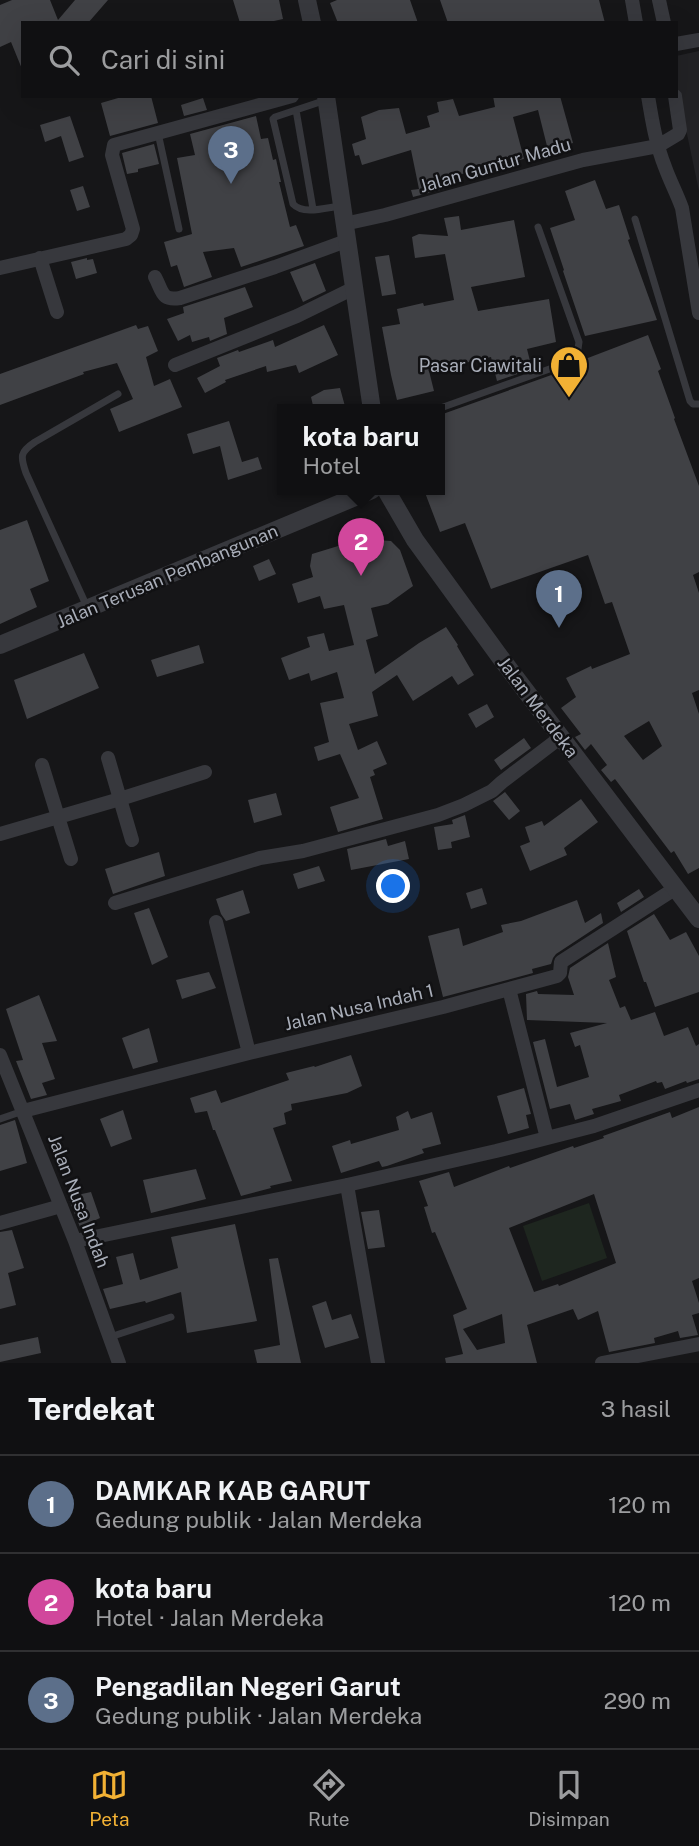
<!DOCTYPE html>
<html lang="id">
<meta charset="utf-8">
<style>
:root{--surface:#101012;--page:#19191b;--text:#f1f3f6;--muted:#9c9d9f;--line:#303032;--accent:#f2b134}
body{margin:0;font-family:"Public Sans",sans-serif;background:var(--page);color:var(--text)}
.you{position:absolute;left:394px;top:887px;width:24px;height:24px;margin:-18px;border:5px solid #fff;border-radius:50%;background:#1a73e8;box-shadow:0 0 0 10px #1a73e833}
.badge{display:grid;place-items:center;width:46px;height:46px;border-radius:50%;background:var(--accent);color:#fff;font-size:23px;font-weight:700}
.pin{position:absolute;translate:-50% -58px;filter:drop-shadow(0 2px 4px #0008)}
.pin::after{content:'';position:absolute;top:37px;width:24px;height:21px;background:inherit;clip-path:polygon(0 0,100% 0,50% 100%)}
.popup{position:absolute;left:277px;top:404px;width:168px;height:91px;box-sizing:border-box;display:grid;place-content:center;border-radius:0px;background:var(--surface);filter:drop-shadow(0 2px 5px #0005);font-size:23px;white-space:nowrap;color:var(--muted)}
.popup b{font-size:26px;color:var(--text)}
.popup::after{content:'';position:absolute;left:50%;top:100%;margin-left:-14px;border:14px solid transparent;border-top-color:var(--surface)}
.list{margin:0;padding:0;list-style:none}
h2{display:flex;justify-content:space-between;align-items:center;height:91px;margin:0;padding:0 28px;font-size:30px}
h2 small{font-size:23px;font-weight:400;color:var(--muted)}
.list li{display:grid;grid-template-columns:46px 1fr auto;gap:21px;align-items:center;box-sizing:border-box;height:98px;padding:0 28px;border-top:2px solid var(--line)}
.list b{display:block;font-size:26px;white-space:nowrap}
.list p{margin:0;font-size:23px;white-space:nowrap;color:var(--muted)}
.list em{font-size:23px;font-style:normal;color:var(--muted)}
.icon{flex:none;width:38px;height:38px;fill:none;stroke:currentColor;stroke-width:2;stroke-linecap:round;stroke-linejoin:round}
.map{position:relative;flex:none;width:699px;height:1363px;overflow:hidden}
.search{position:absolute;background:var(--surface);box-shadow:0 7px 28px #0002;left:21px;right:21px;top:21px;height:77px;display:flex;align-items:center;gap:18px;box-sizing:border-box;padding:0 24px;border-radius:0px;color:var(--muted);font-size:26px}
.sheet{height:385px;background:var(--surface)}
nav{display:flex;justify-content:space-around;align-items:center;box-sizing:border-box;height:98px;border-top:2px solid var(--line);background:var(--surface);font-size:19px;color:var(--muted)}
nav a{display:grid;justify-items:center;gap:4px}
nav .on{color:var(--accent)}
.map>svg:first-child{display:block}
.built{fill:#222225}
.green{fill:#1e261f}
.building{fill:#404145;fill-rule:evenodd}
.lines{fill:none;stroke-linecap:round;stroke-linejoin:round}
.service{stroke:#37383d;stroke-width:7}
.minor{stroke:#37383d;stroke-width:14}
.tertiary{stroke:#37383d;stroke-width:18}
.labels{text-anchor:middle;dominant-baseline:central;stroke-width:5;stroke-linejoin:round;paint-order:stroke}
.street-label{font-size:18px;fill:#a8adb8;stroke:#111113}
.poi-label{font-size:18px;fill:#a8adb8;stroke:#111113;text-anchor:end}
</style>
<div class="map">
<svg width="699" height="1363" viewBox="0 0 699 1363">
<rect width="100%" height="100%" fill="#161618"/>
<path class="built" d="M699,51V191L676,82V56Z"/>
<path class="green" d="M589,1203L607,1258L542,1281L523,1226Z"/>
<path class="building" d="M12,0H50L58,20L75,0H108L88,23H23L22,69L11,42L0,47V5Z
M233,0H279L283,19L265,23H240Z
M337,0H410L418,23H338L330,3Z
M440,0H599L605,23H448Z
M125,96H151L158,123L110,136L101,103Z
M493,96H560L573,143L548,150L538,110L513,117L524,159L509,162L508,157L473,167L474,171L442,179L444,189L413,197L411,190L419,189L411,150L362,165L359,155L355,156L352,144L366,139L361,117L379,110L399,108L406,134L430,127L427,116L439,112L437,102L453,99L459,116L495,107Z
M203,98L207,110L184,116L181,105Z
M70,116L84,157L69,162L61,136L45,142L40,125Z
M256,116L261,139L268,138L273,160L276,159L281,182H279L290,227L296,225L304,246L241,267L234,248L203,252L212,277L184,287L177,265L171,267L164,242L192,234L177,158L195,155L190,134Z
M154,144L159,164L138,169V172L127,174L122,153Z
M595,180L606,209L619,205L630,239L628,240L657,320L585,336L563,271L564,270L550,228L575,220L565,191Z
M83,186L90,207L77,211L70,190Z
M459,216L461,230L514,220L525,277L471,287L478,311L549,299L556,342L527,349L532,369L497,381L491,357L429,371L434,391L397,400L391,375L382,327L400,324L397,309L423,303L424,306L454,300L445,254L415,258L412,237L419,234L448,236L444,218Z
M389,255L396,294L382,296L375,257Z
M87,258V260L93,259L97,273L76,279L71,262Z
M315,263L326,291L303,302L290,272Z
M245,287L253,307L224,318L227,334L210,341L209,337L192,342L190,335L178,341L167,319L184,313L183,307Z
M136,325L138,329L148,326L158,351L146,357L154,386L170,379L182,407L119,432L110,409L133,399L117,363L83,372L84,374L0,405V374Z
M324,325L338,355L299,373L296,365L267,372L266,366L225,380L226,382L205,393L197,378L220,366L217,358L238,350L239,352L273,340L275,347Z
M648,335L661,369L658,371L675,418L674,419L699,486V572L693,575L699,593V690L692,693L699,714V868L688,874L674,851L671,853L615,779L611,782L601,770L607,765L591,744L585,750L575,737L581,734L561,708L576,697L566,678L591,666L592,669L630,654L612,602L605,604L588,555L491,589L465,523L440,532L424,490H440V415L571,368L580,361ZM649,721L662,746L643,760L624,736Z
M340,388L346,410H314L311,397L324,390Z
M229,421L242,462L258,457L262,469L228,480L220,446L193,454L187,434Z
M27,520L49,581L30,589L37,607L0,624V530Z
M361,539L391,541L400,550L413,586L388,604L371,608L378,636L366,640L375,674L419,643L446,627L458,645L457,646L474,675L458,685L452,676L413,701L397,675L372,692L378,716L349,724L358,750L377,741L387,764L373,770L375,775L370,777L383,819L338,832L330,807L359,798L340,754L318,761L314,747L329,742L320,703L344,698L337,672L311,681L309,673L289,680L281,658L310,647L307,637L324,633L329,651L354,645L344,605L324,609L320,596L298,603L292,584L313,577L310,566L312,554Z
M269,559L276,574L259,581L253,566Z
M199,645L204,663L157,677L151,660Z
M84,653L99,688L27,719L14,680Z
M487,704L494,717L476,728L468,714Z
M524,738L531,748L501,770L494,760Z
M505,792L520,811L509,820L493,801Z
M276,793L282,815L254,823L248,800Z
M581,799L598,822L564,848L567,855L530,871L520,846L530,842L525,827L542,821L544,826Z
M465,815L470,837L451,842L452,848L438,850L434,827L453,824L452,820Z
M386,839L388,846L405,841L409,859L351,870L347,849Z
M159,852L165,876L113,894L105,869Z
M319,866L325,881L298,889L293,874Z
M482,888L487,904L471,909L466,893Z
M639,889L644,897L621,912L617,903Z
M243,890L250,913L226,921L221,914L216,899Z
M577,900L585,923L601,913L603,923L556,954L553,958L551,964L532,969L533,973L443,997L428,936L459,928L463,946L503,932L501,925L521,921Z
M149,908L168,957L152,965L134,913Z
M654,914L670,940L686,932L699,956V992L655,1007L646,982H644L627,931Z
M608,943L616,977L609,980L620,1008L625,1006L631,1020L655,1012L664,1036L688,1027L696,1046L699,1044V1079L687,1083L686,1081L665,1089L662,1082L657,1083L656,1081L619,1095L621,1101L592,1109L594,1114L575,1120L570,1104L550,1109L533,1042L545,1039L557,1087L589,1077L580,1045L575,1047L570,1033L607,1023L527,1020L526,994L537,991L538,994L574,995L568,977L570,968Z
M209,972L216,988L182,999L176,980Z
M39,995L57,1041L42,1043L55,1079L42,1083L47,1095L31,1099L16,1061L23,1060L6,1009Z
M149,1028L158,1062L133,1069L122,1038Z
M351,1055L362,1086L347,1093L291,1104L292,1110L284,1113L286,1124L273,1128L292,1181L270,1186L271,1188L241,1196L215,1130H213L207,1111L195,1113L190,1098L216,1090L221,1103L289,1080L286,1073L314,1066L315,1067Z
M524,1088L531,1114L526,1115L529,1128L508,1134L497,1096Z
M699,1107V1278L692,1281L699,1303V1313L692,1315L698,1335L680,1338L678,1331L654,1338L655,1343L609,1352L598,1311L578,1320L573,1309L527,1325L537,1363H446L445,1358L463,1354L453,1315L467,1309L435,1232L432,1233L424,1207L428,1206L419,1181L449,1172L454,1187L509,1166L510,1168L573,1146L574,1148L604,1138L603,1136L670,1112L672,1118ZM594,1194L616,1263L559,1286L558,1284L534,1292L509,1228ZM502,1314L505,1343L477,1350L463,1329Z
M123,1110L132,1139L111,1147L100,1119Z
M408,1111L411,1119L432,1112L441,1144L422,1149L424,1153L387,1166L382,1167L379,1161L341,1173L332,1146L350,1140L351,1144L399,1130L396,1117Z
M15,1120L27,1163L0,1171V1125Z
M196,1169L206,1199L151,1213L143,1180Z
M91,1192L100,1218L80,1227L68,1197Z
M379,1210L385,1247L368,1249L361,1212Z
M235,1224L257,1321L187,1333L181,1292L146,1303L145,1301L110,1309L103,1289L123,1284L116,1257L133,1253L140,1280L178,1268L171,1237Z
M12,1230L24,1268L8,1273L16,1305L0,1309V1232Z
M278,1258L301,1363H257L254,1350L280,1345L269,1259Z
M326,1301L332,1320L351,1314L359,1338L325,1348L312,1306Z
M38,1337L41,1353L0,1362V1345Z"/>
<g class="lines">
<path class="service" d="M326,100L275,117L273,119L293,204C303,215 325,208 340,206
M296,110L313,209
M158,133L179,229
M635,219L690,401L693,404H699
M435,410L569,362L577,356L579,342L538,227
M88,609L26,473C20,456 20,452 35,442L118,394
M0,1119L23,1111
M110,1337L171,1317"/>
<path class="minor" d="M632,0L636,23
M659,0L664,23
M676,44L699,40
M648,96C652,120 656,145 665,167C670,181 677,194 682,208L699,313
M344,224L385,215L583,160L658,146L678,134L680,130L675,96
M40,258L57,312
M0,268L126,239L131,235L133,229L112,155L114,145L292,96
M155,277C163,292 161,301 180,298L275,267L346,241
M175,365L297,316L354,288
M108,758L132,840
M42,765L71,859
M0,834L120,799L205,772
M115,903L260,858L303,851L438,815L464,805L492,791L502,782L561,737
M216,922L249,1053
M509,989L547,1138
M0,1055L75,1241L119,1363
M23,1111L249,1053L443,1007L557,976L560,973L561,962L676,888
M347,1185L378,1363
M0,1223L61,1206
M75,1241L347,1185L496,1151L594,1126L699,1090
M602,1363L699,1344"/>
<path class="tertiary" d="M307,0L312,23
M326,96L372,410
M386,490L415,540L500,657L699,919
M0,645L372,490"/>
</g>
<defs>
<symbol id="shop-pin" viewBox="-11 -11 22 30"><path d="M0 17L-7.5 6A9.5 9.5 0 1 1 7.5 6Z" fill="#f2b134" stroke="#111113"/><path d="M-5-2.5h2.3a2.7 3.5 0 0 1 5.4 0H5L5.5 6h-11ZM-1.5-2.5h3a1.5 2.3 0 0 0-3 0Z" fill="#111"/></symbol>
</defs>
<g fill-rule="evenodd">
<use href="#shop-pin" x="547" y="343" width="44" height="60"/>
</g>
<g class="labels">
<g class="street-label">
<text transform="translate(495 165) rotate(-16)">Jalan Guntur Madu</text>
<text transform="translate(167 576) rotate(-23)">Jalan Terusan Pembangunan</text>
<text transform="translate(538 707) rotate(53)">Jalan Merdeka</text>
<text transform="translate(359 1007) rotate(-13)">Jalan Nusa Indah 1</text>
<text transform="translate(79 1201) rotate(69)">Jalan Nusa Indah</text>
</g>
<g class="poi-label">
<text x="542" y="365">Pasar Ciawitali</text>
</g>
</g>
</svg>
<div class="you"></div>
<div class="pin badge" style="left:559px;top:628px;background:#5c6f8a">1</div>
<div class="pin badge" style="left:361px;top:576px;background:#d1479c">2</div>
<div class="popup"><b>kota baru</b>Hotel</div>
<div class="pin badge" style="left:231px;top:184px;background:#5c6f8a">3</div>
<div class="search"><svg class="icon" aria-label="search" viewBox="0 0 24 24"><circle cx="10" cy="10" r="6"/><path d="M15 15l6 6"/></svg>Cari di sini</div>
</div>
<section class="sheet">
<h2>Terdekat<small>3 hasil</small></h2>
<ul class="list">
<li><span class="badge" style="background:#5c6f8a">1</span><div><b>DAMKAR KAB GARUT</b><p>Gedung publik · Jalan Merdeka</p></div><em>120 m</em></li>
<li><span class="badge" style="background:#d1479c">2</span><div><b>kota baru</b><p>Hotel · Jalan Merdeka</p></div><em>120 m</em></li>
<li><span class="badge" style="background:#5c6f8a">3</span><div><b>Pengadilan Negeri Garut</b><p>Gedung publik · Jalan Merdeka</p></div><em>290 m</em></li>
</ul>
</section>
<nav>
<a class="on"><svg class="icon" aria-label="map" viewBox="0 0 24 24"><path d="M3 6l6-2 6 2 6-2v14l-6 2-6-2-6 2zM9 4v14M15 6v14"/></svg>Peta</a>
<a><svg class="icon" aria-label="directions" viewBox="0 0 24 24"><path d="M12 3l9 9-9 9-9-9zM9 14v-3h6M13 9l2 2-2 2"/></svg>Rute</a>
<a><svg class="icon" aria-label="saved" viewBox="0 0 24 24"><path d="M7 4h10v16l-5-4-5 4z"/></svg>Disimpan</a>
</nav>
